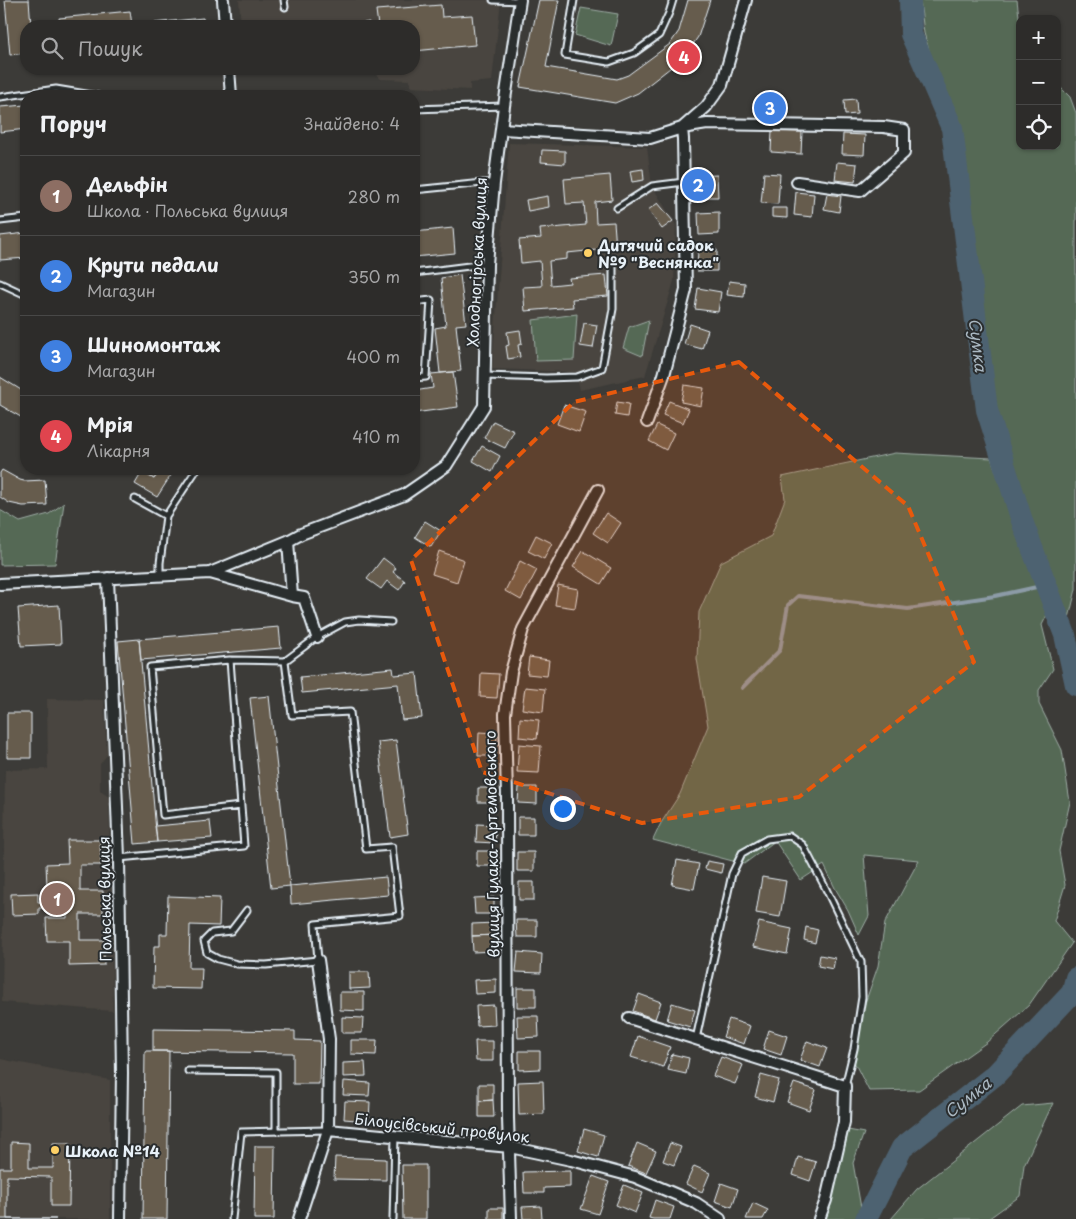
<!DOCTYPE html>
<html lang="uk">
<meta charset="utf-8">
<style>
:root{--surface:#2d2c2a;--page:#393836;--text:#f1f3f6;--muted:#a7a7a8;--line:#484847;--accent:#ffd166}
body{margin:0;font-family:"Playpen Sans",sans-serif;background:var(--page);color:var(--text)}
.controls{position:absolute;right:15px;top:15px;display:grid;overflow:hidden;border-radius:10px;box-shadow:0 1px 4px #0004}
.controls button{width:45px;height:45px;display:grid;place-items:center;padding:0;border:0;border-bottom:1px solid var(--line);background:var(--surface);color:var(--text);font:25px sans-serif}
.you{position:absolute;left:562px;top:808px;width:18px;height:18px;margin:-12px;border:4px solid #fff;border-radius:50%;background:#1a73e8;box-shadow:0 0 0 8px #1a73e833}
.badge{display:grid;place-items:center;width:32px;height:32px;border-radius:50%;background:var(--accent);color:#fff;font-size:16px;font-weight:700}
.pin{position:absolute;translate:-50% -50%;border:2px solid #fff;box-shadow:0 1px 5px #0006}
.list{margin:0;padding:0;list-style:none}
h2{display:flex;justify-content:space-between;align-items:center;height:65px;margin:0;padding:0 20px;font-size:21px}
h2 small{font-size:16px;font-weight:400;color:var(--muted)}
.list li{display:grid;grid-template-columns:32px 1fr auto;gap:15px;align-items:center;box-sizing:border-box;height:80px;padding:0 20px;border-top:1px solid var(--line)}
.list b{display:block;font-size:19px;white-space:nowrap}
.list p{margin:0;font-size:16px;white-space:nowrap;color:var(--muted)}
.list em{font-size:16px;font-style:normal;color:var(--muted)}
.icon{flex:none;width:28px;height:28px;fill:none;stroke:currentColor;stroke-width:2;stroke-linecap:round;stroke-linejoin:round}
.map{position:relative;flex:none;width:1076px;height:1219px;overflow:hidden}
.search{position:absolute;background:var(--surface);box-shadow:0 1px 4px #0004;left:20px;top:20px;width:400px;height:55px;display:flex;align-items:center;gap:12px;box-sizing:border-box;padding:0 18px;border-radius:20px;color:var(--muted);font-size:19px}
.panel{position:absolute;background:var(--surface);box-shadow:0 1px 4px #0004;left:20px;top:90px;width:400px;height:385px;border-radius:20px}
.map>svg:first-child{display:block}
.built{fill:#49453f}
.green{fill:#556954;stroke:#9eada6}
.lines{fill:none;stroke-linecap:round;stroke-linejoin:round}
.stream{stroke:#8c9ba7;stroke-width:4}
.river{stroke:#4e6271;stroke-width:22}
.building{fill:#665c4e;stroke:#e8f1f8}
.lane-casing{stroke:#e8f1f8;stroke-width:9}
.street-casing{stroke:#e8f1f8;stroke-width:14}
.lane{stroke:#2a2d2e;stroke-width:5}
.street{stroke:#2a2d2e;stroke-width:10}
.marked{fill:#e8590c;fill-opacity:0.2;stroke:#e8590c;stroke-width:4;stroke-dasharray:10 6;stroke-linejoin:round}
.poi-dot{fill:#ffd166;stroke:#2a2d2e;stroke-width:2}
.labels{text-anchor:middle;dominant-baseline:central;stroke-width:4;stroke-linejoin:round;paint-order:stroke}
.poi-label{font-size:15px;font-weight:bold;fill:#e8f1f8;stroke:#2a2d2e;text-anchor:start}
.street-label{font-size:15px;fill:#e8f1f8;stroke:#2a2d2e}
.water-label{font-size:16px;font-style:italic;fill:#aab8c2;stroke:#2a2d2e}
</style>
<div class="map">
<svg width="1076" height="1219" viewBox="0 0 1076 1219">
<rect width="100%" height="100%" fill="#3c3b38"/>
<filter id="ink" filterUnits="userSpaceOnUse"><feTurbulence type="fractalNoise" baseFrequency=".02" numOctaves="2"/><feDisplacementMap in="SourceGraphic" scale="10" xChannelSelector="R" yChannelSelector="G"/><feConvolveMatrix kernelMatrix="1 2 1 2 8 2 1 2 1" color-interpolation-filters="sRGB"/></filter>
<g filter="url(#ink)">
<path class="built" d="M239,0H501L492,81L470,83V90L411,87L409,80L381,79L370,69H414V26H241Z
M509,143L647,147L652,186L676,225L674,281L645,376L580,390L576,372L492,369Z
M47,699L104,700L107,755L100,764V791L109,797L113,1011L2,1002L5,770L48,769Z
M0,1059L110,1080V1219H0Z"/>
<path class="green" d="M920,0H1017L1020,25V146H1057V84L1070,97L1076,113V589L1065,635L1023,524L987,410L952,128L924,33Z
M581,8L618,14L611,46L575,35Z
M577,314L574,360L536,361L533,320Z
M649,320L642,356L623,348L629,327Z
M895,453L991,458L1048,613L1042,625L1053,669L1039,690V704L1062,750L1070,802L1059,851L1065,885L1054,921L1072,943L1029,1005L987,1042L919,1090L869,1091L851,1056L863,1009L878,966L885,923L919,860L864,855L869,916L859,935L848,910L835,888L824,865L801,880L775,841L744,864L653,840L661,823L680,794L708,726L697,659L699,612L721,562L771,536L785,499L782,477Z
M64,503L55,564L0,565V510L20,522L49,514Z
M1053,1103L1024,1165L1020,1196L988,1219H891L917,1189L1022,1106Z
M848,1130L864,1133L853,1163L863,1219H823L829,1208Z"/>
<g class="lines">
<path class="stream" d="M742,688L780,650L788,605L798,596L908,609L995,596L1046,585"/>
<path class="river" d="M910,0L911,34L952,128L987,410L1023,524L1065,635L1076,685
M866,1219L902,1148L995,1075L1072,993L1076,978"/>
</g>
<path class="building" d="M5,0H29L31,26H26V53L10,55Z
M539,0H559L546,67L617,79L628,75L670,44L679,31L688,0H710L698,37L684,57L638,93L615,103L520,87Z
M441,5L442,17L472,15L475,45L414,51V26H378L376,10Z
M130,11L132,25L203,18L204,26H60L59,18Z
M369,22L370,26H322L363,23Z
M856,99L857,114L845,115L844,100Z
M778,100L779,114L763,117L761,102Z
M26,105V129L0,132V107Z
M772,131L802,132L801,154L771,152Z
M843,134L865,135L864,155L842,154Z
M542,150L565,151V164L541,162Z
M837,162L857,164L855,182L835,180Z
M643,169L644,180L632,182L630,171Z
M764,173L780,174L778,204L761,203Z
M610,175L612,200L595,202L596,223L614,222L616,248L567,253V259L549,261L551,285L570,283L569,278L606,275L608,296L572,299L573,307L525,311L523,287L542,286L540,261L521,263L519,240L541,238L540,229L586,225L584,203L566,204L564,179Z
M717,175L718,197H699L698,176Z
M796,192L814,194L812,217L794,215Z
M827,194L841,196L839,212L824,209Z
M548,196L549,207L528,211L526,200Z
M658,203L673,221L662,229L648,210Z
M772,208H787V218L772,217Z
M719,212V234L699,235L698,213Z
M453,228L455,253L414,257V232Z
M26,233V258L0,260V236Z
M698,250H717V271H697Z
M460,275L466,324L456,325L461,371L440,373L435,328L446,326L441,278Z
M729,281L745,283L744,297L727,295Z
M698,288L721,292L718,312L695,309Z
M584,323L597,325L593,348L580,346Z
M690,324L708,330L702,349L684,344Z
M520,330L522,344L518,345L520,357L508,359L506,346L509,345L507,332Z
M453,372L458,407L414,413V391L433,388L431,374Z
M0,377L26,393V420L0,405Z
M684,385L704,388L701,406L681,402Z
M669,401L689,409L683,423L663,415Z
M617,402L629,404L627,417L615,415Z
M564,405L586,412L579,432L557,424Z
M493,421L514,431L505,448L484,438Z
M657,425L674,433L666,450L649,441Z
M482,446L500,456L492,472L473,461Z
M138,469H161L154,479Z
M161,469H175L157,497L135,484L142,472L154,479Z
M2,470L20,480L24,481L45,480L47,505L23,506L9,503L0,497V473Z
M606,513L621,523L608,543L593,533Z
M425,521L441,531L431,547L415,537Z
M536,535L552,543L544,559L528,551Z
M439,551L464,560L457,582L432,574Z
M583,551L611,568L601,584L573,567Z
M383,558L396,568L393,572L405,581L399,590L387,581L381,589L367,579Z
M520,561L537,570L521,600L505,591Z
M558,585L578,589L575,608L555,605Z
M59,605L61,644L21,646L18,608Z
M279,627L281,648L141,660L139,639Z
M139,639L157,842L135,844L118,641Z
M529,657L549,660L547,676L527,674Z
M393,668L394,675L417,673L422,718L402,720L398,684L302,693L300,677Z
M481,673L499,674L497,698L480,697Z
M525,687L545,689L543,712L522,709Z
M269,696L290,886L271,888L250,698Z
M7,713H31V758H7Z
M520,718L539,720L537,739L519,737Z
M479,732L497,733L496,756H478Z
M396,740L408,834L390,837L378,742Z
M519,744L541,746L539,773L517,772Z
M519,787H537V804L518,803Z
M478,788H496L495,802H478Z
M518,817H534V835H518Z
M210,821L212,838L157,842L155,826Z
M477,824L496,825L495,843L476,842Z
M67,840H100L101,865H80V891H103V914H80V940H104V965L69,966V941H47L46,918H67V886H47L46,864L68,863Z
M477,851H495V866H477Z
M517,852H534V871H517Z
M677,860L699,864L694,889L672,885Z
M707,861L723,864L721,873L705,869Z
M386,877L388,895L291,904L290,886Z
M762,877L786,881L780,917L756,913Z
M519,882H534V900H519Z
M38,893V902H51V908H39V914L12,915L11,894Z
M168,896L220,898L219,926L190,925L189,968H202L201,989L153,988L154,946H160V934H167Z
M494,897V914H475L474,898Z
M516,920H537V937H517Z
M759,922L792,929L787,954L753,947Z
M495,923V935L472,936V924Z
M806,927L818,930L815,943L804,940Z
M495,935L496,951L473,952L472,936Z
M518,952L542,954L541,973L516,972Z
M820,955L835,958L833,969L818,966Z
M349,972H369L370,988L349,989Z
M496,979V993L475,994L474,980Z
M517,988H536V1007H517Z
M340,992H364V1011L340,1010Z
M639,994L661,1002L655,1019L633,1011Z
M672,1003L695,1010L690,1027L667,1020Z
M494,1005L495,1025L477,1026L476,1006Z
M517,1016H538L539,1037L518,1038Z
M342,1017L363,1018L362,1033H342Z
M729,1019L750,1026L744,1044L723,1037Z
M153,1029L295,1031V1040L320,1041L319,1084H293V1053L153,1051Z
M769,1030L787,1036L781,1055L763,1049Z
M638,1036L670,1047L663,1067L631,1057Z
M351,1040H377L376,1055L351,1054Z
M475,1041H493V1061H476Z
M807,1041L827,1048L820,1067L800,1060Z
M145,1051H169L167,1219H143Z
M519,1051H540V1069L519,1070Z
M672,1054L689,1058L686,1074L668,1070Z
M721,1057L743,1065L735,1084L713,1076Z
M365,1062L366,1076L343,1077V1063Z
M761,1075L779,1080L773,1102L755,1097Z
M344,1081L370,1083L369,1096L343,1095Z
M543,1081L544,1114L519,1115L518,1082Z
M794,1083L816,1090L809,1110L787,1102Z
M479,1084H493V1100L479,1101Z
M493,1100L494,1117H479V1101Z
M345,1101L370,1102L369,1121L344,1119Z
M584,1129L604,1135L598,1157L578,1151Z
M11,1142L29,1143V1168H53V1143H70L69,1206H51V1177L7,1176V1219H56H0V1168H11Z
M637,1143L656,1151L646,1173L628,1166Z
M670,1143L681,1147L674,1165L663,1161Z
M255,1146H275L274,1219H254Z
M335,1157L386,1159V1180L334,1179Z
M798,1157L816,1162L810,1181L793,1175Z
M402,1165H426V1219H403Z
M694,1166L710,1173L702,1192L686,1184Z
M570,1171V1187L544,1188V1193H524L523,1172Z
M593,1176L609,1182L598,1214L581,1209Z
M721,1183L738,1189L732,1207L715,1201Z
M624,1185L643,1193L635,1213L616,1205Z
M655,1200L674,1207L670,1219H653L649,1218Z
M753,1203L768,1210L763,1219H746Z
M541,1206L542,1219H523L522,1207Z
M489,1208H503V1219H489Z"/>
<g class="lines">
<defs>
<path id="lane" d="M284,0L285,7
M493,0L520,1
M574,0L565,55L609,62L634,53L659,35L669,13L673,0
M0,97L56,89L98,96
M414,109L504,106
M414,190L483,183H494
M617,208L652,186L684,182
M0,221L26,218
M414,273L477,265L487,264
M0,283L26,295
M414,302L431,300L426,377L414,378
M485,376L546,378L577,377L602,368L613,309V260
M135,499L166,516
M160,576V563L166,516L197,469
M241,806L163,815L150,667L230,660L285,661L317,637L345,622L359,620L391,622
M119,858L244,846L230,660
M247,910L231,931L212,933L204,941L207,953L218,959L237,964L266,965L318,960L315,924L400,916L392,847L366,849L350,712L292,715L285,661
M696,1039L732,874L742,853L767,839L790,836L803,845L825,887L861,962L862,997L854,1049L845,1086
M188,1071L276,1072V1131
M232,1219L241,1132L327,1130
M393,1219L395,1136"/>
<path id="street" d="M223,0L225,26
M229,69L231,96
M501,129L650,138L682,128L706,107L722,85L746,0
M647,422L664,375L686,290L683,139L682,128L707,124L884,127L904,130V153L860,191L797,182
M288,541L292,596
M210,573L292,596L304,598L317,637
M108,578L119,858L122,1073L120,1219
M0,584L210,573L288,541L301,534L404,495L446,466L484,406L487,264L494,183L504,106L520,0
M629,1018L845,1086L844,1122L826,1200L819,1219
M328,1130L510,1147L571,1160L635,1177L696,1203L720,1219
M299,1219L328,1130L329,1039L318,960
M511,1219L508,1118L507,798L505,714L511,672L523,629L598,490"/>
</defs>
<use href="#lane" class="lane-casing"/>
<use href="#street" class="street-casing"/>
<use href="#lane" class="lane"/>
<use href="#street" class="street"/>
</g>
</g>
<path class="marked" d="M739,362L908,506L974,662L799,797L642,823L482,772L411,560L574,402Z"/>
<g class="poi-dot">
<circle cx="588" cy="253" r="5"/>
<circle cx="55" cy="1150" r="5"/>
</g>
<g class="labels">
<g class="poi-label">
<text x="598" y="244">Дитячий садок<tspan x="598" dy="17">№9 "Веснянка"</tspan></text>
<text x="65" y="1150">Школа №14</text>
</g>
<g class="street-label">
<text transform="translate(476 262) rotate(-87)">Холодногірська вулиця</text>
<text transform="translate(491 844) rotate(-91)">вулиця Гулака-Артемовського</text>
<text transform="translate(104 899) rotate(-91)">Польська вулиця</text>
<text transform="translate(442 1127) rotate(6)">Білоусівський провулок</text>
</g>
<g class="water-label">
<text transform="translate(979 345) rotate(83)">Сумка</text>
<text transform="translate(967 1097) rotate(-38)">Сумка</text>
</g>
</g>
</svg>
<div class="controls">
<button>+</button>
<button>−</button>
<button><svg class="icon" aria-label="locate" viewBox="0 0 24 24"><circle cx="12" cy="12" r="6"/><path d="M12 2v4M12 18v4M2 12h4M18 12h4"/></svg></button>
</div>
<div class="you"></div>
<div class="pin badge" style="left:57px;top:899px;background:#8d6e63">1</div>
<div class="pin badge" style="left:698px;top:185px;background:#3f7fe0">2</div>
<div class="pin badge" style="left:770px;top:108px;background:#3f7fe0">3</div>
<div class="pin badge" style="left:684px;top:57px;background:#e0444e">4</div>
<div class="search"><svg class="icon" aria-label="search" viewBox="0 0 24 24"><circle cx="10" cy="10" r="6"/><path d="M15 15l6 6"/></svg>Пошук</div>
<section class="panel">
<h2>Поруч<small>Знайдено: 4</small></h2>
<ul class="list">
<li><span class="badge" style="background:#8d6e63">1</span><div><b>Дельфін</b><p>Школа · Польська вулиця</p></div><em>280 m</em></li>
<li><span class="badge" style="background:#3f7fe0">2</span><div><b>Крути педали</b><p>Магазин</p></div><em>350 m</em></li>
<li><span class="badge" style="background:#3f7fe0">3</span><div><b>Шиномонтаж</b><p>Магазин</p></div><em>400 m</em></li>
<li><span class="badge" style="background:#e0444e">4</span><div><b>Мрія</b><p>Лікарня</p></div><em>410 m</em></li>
</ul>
</section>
</div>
